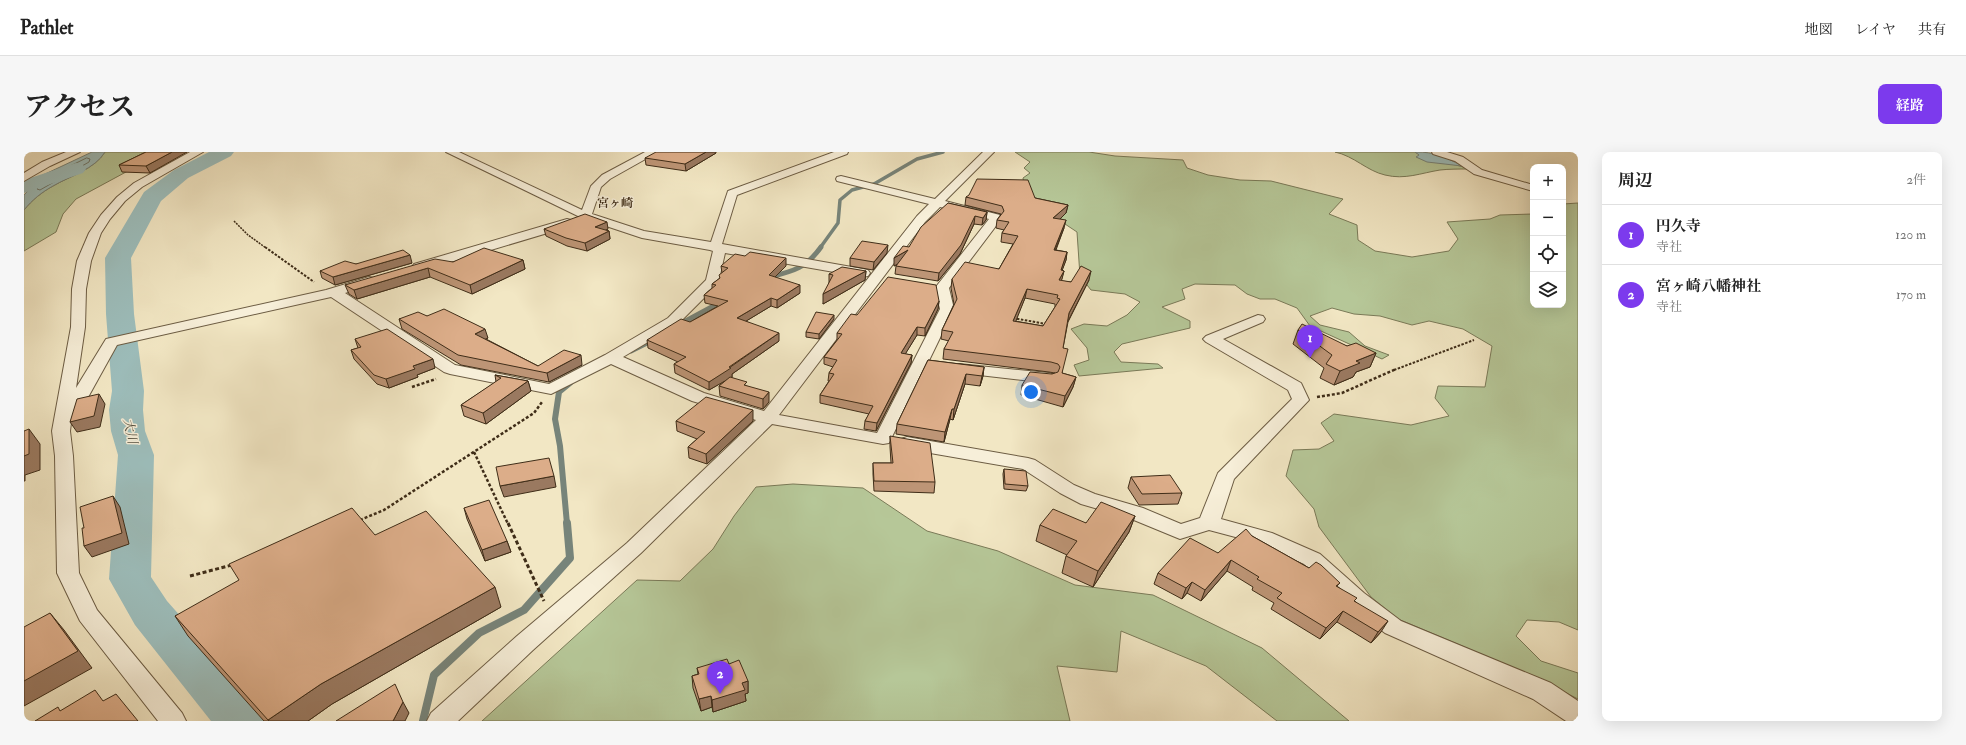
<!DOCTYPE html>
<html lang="ja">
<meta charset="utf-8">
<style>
:root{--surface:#fff;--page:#f6f6f6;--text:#222;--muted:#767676;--line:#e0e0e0;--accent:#7c3aed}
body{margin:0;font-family:"IM FELL Double Pica","Noto Serif JP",serif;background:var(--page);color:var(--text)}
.controls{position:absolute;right:12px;top:12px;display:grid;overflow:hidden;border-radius:8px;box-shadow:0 4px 16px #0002}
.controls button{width:36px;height:36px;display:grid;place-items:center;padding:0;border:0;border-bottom:1px solid var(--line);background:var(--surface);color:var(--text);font:20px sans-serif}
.you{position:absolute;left:1007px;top:240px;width:14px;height:14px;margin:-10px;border:3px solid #fff;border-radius:50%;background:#1a73e8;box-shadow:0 0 0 6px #1a73e833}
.badge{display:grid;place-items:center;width:26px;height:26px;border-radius:50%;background:var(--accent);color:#fff;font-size:13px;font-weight:700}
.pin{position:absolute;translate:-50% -33px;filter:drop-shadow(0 1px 2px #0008)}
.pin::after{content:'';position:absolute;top:21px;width:14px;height:12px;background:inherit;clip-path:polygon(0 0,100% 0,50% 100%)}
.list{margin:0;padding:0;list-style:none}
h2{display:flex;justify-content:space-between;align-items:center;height:52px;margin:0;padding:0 16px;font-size:17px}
h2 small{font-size:13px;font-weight:400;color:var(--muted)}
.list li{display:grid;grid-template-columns:26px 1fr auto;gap:12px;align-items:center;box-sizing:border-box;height:60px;padding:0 16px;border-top:1px solid var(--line)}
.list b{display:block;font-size:15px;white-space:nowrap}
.list p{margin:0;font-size:13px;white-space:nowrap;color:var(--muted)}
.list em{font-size:13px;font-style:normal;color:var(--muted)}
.icon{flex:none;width:22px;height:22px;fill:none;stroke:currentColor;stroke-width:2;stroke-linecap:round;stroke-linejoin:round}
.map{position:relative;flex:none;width:1554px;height:569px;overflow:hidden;border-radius:8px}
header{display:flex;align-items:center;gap:24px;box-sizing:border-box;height:56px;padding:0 20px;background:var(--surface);border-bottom:1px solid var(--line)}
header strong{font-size:19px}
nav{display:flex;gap:22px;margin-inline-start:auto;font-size:14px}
.intro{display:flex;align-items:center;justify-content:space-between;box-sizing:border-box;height:96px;padding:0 24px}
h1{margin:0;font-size:28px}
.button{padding:10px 18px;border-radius:8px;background:var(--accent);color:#fff;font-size:14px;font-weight:700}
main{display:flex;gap:24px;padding:0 24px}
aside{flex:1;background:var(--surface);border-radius:8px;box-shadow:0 4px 16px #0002}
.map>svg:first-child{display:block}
.green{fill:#b6c798;stroke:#7a7a58}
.water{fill:#9dbebc;stroke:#77847a}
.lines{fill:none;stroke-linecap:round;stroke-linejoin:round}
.shore{stroke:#6e766a;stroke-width:1}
.stream-far3{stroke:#77847a;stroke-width:3.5}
.stream-far2{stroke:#77847a;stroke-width:5}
.stream-far1{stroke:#77847a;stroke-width:6}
.stream{stroke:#77847a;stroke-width:8}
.river{fill:#9dbebc;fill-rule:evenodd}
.street-casing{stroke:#6c5c43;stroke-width:2}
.path-far3{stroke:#3f2d18;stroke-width:1.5;stroke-dasharray:2 1;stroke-linecap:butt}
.path-far2{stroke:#3f2d18;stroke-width:2;stroke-dasharray:2.5 1.5;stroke-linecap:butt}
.path-far1{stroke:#3f2d18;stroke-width:2.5;stroke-dasharray:3 2;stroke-linecap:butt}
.path{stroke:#3f2d18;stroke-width:3;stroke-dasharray:4 2.5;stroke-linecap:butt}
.street{fill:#f7efd9;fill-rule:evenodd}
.wall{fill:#bd9576;stroke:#3f2d18;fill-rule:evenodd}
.shaded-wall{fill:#9a7960;stroke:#3f2d18}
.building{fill:#dcad89;stroke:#3f2d18;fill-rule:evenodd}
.labels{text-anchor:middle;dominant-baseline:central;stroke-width:3;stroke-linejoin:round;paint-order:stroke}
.far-quarter-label{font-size:12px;font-weight:bold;fill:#3f2d18;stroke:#f7efd9}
.water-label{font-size:13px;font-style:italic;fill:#565141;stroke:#f7efd9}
</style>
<header>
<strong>Pathlet</strong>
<nav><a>地図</a><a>レイヤ</a><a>共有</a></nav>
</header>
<div class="intro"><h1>アクセス</h1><a class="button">経路</a></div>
<main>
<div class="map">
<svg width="1554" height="569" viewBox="0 0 1554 569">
<rect width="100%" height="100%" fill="#f2e7c4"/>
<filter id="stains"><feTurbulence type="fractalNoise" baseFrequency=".005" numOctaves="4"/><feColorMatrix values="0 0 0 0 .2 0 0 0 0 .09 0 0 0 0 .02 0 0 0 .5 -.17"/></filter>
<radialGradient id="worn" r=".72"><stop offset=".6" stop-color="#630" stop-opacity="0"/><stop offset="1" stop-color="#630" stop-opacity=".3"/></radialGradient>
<path class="green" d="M81,0H139L52,47L39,62L32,80L0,99V58C8,48 18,40 29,34C46,24 71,17 81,0Z
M991,0H1065L1091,4L1159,8L1163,16L1184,23L1216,28L1247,29L1319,47L1305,62L1333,73L1334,88L1351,99L1388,105L1425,99L1434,87L1423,70L1466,67L1476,63L1509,62V153H1539V52L1554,51V478L1535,470L1503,468L1492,484L1517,509L1554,521V547L1500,520L1374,467L1347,445L1295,375L1290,357L1262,324L1269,298L1295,297L1310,289L1297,271L1310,262L1387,273L1425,264L1411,246L1414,234L1461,235L1468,194L1439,177L1405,169L1388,173L1356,164L1330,162L1308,156L1286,164L1296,173L1325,180L1341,194L1365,203L1358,207L1286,174L1273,156L1251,147H1236L1223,142L1211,133L1171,132L1158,137L1161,147L1138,155L1166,169V176L1098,192L1090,200L1097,210L1134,212L1139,216L1055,224L1050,213L1065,208L1063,196L1047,177L1060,172L1083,174L1103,163L1116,150L1101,142L1067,138L1056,124L1053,80L1041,72L1032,60L1002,47L999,26L1006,21L1000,16L1006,10Z
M1311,0H1391L1396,3L1393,5C1409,13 1428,9 1444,17C1435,17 1425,17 1416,18C1397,21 1381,28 1361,23C1343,19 1330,4 1311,0Z
M769,332L839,336L903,379L974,399L1051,433L1129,443L1238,496L1325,569H1253L1182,514L1097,479L1093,520L1033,514L1046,569H458L613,428L656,429L689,397L710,364L732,335Z"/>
<path class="water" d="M68,0H81C71,17 46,24 29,34C18,40 8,48 0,58V43L19,23Z
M1391,0C1412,0 1419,4 1438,14L1403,10L1392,5L1395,3Z"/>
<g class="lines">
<path class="shore" d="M63,6L66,7L65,10L16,38L13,37L22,26Z"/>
<path class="stream-far3" d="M796,96L814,71L816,48L828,38L850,32L893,7L919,0"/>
<path class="stream-far2" d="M746,125C770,119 782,116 797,95
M656,172L697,150
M607,199L631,187"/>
<path class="stream-far1" d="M543,372L536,294L531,267L535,240L546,231"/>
<path class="stream" d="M399,569L410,523L455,481L500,458L546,406L543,371"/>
<path class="river" d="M185,0H210L207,4L164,26L137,49L107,106L110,162L120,239L119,258L121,279L130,303L127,425L143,449L235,553L242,569H187L111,473L85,427L94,303L87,279L85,258L88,239L82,162L81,106L120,40L150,18Z
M52,11L59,13L62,17L59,21L0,41V28Z"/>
<defs>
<path id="street" d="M42,0H56L26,14L0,29V21L18,10Z
M166,0H179L118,35L101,49L86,67L77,81L67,109L62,137L61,175L52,236L82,187L302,138L345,125L350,126L352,129L350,132L321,141L431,213L525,232L581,203L644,166L682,128L689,99L686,98L618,86L558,66L422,0H435L558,58L567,34L578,23L621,0H634L586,27L577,35L568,62L620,79L687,90L704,39L810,0H824L823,2L713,43L698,92L839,117L844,118L846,121L844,124L839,125L701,101L694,132L654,172L599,205L680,241L740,259L893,64L905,52L813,29L812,27L813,25L817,24L911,47L959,0H970L921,49L976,63L978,66L925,136L930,157L865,291L859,292L748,272L617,401L509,498L434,569H403L407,561L493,484L603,391L732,268L668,249L587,212L527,242L426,222L420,220L307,145L93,193L52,267L47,271L46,279L49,304L55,421L73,458L158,561L162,569H134L56,469L33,421L31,304L28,279L47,175L48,137L53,109L65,81L77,63L93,45L110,31ZM916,55L965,67L911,136L916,157L853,281L755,263L901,70Z
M1408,0H1423L1439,5L1458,18L1509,33V39L1450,22L1431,9L1409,2Z
M543,67L547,68L549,71L547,74L400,118H390L388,115L390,112Z
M1234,163L1239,164L1241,167L1239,170L1199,187L1277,231L1285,248L1210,327L1197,367L1248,381L1296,402L1340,441L1377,469L1527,531L1554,549V569H1542L1509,547L1361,481L1324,453L1280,412L1234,391L1185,378L1156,387L1105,366L1057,352L1036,341L999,317L883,297L877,295L874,291L877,287L883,285L1004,306L1011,308L1050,333L1071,342L1119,356L1157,372L1176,366L1194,321L1268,247L1264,238L1182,190L1179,187L1182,184Z
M935,212L1025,221L1031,223L1033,226L1031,229L1025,231L929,220L927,217L929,214Z"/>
</defs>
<use href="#street" class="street-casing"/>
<path class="path-far3" d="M210,69L224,83L242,96"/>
<path class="path-far2" d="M241,95L290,130
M989,166L1022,172
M1370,218L1450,188"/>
<path class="path-far1" d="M388,235L412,227
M1293,245L1318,241L1372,217
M450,300L484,372
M336,368L360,358L510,261L518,250"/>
<path class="path" d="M484,371L520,449
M166,424L208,413"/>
<use href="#street" class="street"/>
</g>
<path class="wall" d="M122,0L126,21L98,20L95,13Z
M692,1L662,19L622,13L621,6Z
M942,45L1011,46L1044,53L1042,61L1035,67L1040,76L1032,98L1043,100L1042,108L1038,118L1040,119L1037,129L1047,130L1065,128L1044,170L1039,196L1038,221L1052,225L1049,235L1039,255L997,243L998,233L1031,221L1025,220L919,207L920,197L925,189L917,187L918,178L930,152L927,136L928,127L975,117L989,92L977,90L978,81L980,78L972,76L973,68L977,62L941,53ZM1001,146L1031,152V155L1019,174L991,169Z
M924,51L963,60L962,68L958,73L950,72L936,102L914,129L871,122L872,114L873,112L870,114L885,95Z
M520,77H584L582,78L585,79L586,87L563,99L543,94L522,84Z
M863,101L849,118L826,114V106Z
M499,108L501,117L448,142L406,125L333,147L325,142L321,133L429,110Z
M388,111L311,133L298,126L296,119L332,112Z
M697,114H762L751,125L776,141L753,156L747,154L722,169L755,189L708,222V225H707L723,234L745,250L739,257L696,244L695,234L704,227L685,238L651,221L650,212L654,210L624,196L623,188L666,170L694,154L681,151L680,143L688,136V132L696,126L698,121Z
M842,119L841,128L799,152L805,131V122Z
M915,149L914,157L901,184L893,183L881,202L888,203L887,211L852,279L840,277L841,269L845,262L796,251V243L805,229H804L805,221L809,215L800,212V205L813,188V181L833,163Z
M403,164L464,186L462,187L514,214L558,213L525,230L437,213L378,177L375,167Z
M810,167L795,187L782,185V180Z
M1274,178L1323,194L1352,201L1346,215L1332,220L1329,225L1310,233L1296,226L1300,216L1269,192Z
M331,187L411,216L393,223L394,225L365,236L353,232L330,207L327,198L334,196Z
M904,208L960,215L959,224L956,234L941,232L929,268L926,267L920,290L872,282L873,272Z
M471,223L504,229L507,239L462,272L440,264L437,253L472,230Z
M652,269H729L683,312L665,306L664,295L673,287L653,279Z
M866,284L911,330L910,341L850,339L849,322V311H867L866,295Z
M980,317L1004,334L1002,339L980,337L979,322Z
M1107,325L1158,341L1154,352L1115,353L1104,336Z
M440,356L483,389L487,400L461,409L443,367Z
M1111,364L1105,380L1069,435L1038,421L1042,404L1043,403L1012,389L1016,373L1062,371Z
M351,383L477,455L308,552L284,569H240L164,484L151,464Z
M1228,384L1285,416L1316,431L1313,434L1331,449L1357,480L1347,491L1313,470L1296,487L1247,457L1250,451L1228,438L1229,435L1203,419L1177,449L1163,441L1158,447L1130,432L1134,421L1194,401Z
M705,512L724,529V541L721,542L722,549L689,560L688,555L677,559L669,536L668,524L674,522L673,516Z"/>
<path class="shaded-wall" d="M148,0H163L126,21L122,14Z
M682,0H692V1L662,19L661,12Z
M1044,53L1042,61L1028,75L1029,66Z
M963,60L962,68L958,73L959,66Z
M951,64L950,72L936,102L914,129L915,121Z
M1042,68L1040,76L1028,106L1030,98Z
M583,70L584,77L572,83L571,75Z
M585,79L586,87L563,99L561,91Z
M864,93L863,101L849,118L850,110Z
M884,98V107L870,114V106Z
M1043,100L1042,108L1035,127L1037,118Z
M386,103L388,111L311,133L309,125Z
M762,106V114L746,130L745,123Z
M499,108L501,117L448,142L446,133Z
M404,116L406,125L333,147L330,138Z
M842,119L841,128L799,152V142Z
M1040,119L1038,127L1034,137L1035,128Z
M1067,119L1065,128L1043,171L1045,161Z
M776,133V141L753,156V148Z
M1003,137L1001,146L988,179L989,169Z
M747,146V154L714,174L713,166Z
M915,149L914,157L901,184V176Z
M810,163V167L795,187V182Z
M893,175V183L877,209V201Z
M461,177L464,186L453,191L451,182Z
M755,181V189L708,222V225L685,238V230Z
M1352,201L1346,215L1332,220L1329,225L1310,233L1316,219L1332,209Z
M557,203L558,213L525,230L523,221Z
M888,203L887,211L852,279L853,271Z
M409,207L411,216L393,223L394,225L365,236L362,227L389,214Z
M960,215L959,224L956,234L958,224Z
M942,222L941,232L929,268L930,257Z
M1052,225L1049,235L1039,255L1041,244Z
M504,229L507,239L462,272L459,261Z
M745,240V250L739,257V247Z
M75,242L81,252L76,275L53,280L46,270Z
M928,257L926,267L920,290L921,280Z
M729,258V269L683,312L682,302Z
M5,277L16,292V318L1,323V329H0V304Z
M530,324L532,335L480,345L476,334Z
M89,344L96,355L105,392L68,405L60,394Z
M1111,364L1105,380L1069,435L1074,419Z
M483,389L487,400L461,409L458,398Z
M1207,408L1203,419L1177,449L1181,438Z
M1168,430L1163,441L1158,447L1162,436Z
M471,435L477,455L308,552L284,569H245L244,568L297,532Z
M1319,459L1313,470L1296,487L1302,476Z
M26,461L40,478L68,516L0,554V529Z
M1364,469L1357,480L1347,491L1354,480Z
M724,529V541L721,542L722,549L689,560L688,548L718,531Z
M687,544L688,555L677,559L675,547Z
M379,550L385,561L381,569H369Z"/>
<path class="building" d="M122,0H148L122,14L95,13Z
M632,0H682L661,12L621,6Z
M953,27L1004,28L1011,46L1044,53L1029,66L1042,68L1030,98L1043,100L1037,118L1040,119L1035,128L1047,130L1057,114L1067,119L1045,161L1039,196L1044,197L1038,221L1052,225L1041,244L998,233L1006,220L1028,222L1034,220L1036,215L1034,212L1027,210L920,197L929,180L918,178L933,147L928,127L941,110L975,117L994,84L978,81L985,70L973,68L980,59L978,54L942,45L945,43ZM1003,137L1034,143L1033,146L1036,147L1019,174L989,169Z
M924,51L963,60L959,66L951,64L937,93L915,121L872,114L884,98L870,106L879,94L885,95L897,75Z
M561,62L583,70L571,75L585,79L561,91L542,86L520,77Z
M838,89L864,93L850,110L826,106Z
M460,96L499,108L446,133L404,116L330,138L321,133L411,107L429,110Z
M379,98L386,103L309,125L296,119L321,109L332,112Z
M726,100L762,106L745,123L776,133L753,148L747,146L713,166L755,181L705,215L707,216L685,230L650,212L662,205L623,188L657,167L666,170L704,149L680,143L692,133L688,132L696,126L695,123L704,116L697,114L698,113L711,102L721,104Z
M818,115L842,119L799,142L809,123L805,122Z
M864,125L912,133L915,149L901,176L893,175L877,201L888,203L853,271L841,269L849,254L796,243L810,222L805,221L813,208L800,205L818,182L813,181L827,162L833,163Z
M420,157L461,177L451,182L514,214L540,198L557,203L523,221L434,203L375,167L394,160L403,164Z
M792,160L810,163L795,182L782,180Z
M1278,172L1323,194L1332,191L1352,201L1332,209L1336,211L1316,219L1302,212L1308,203L1274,178Z
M363,177L409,207L389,214L391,217L362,227L350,223L327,198L337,195L331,187Z
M904,208L960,215L958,224L942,222L930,257H928L921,280L873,272Z
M471,223L504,229L459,261L437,253L477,226Z
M706,225L723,230L720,233L745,240L739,247L695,234Z
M75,242L70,264L46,270L53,247Z
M682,245L729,258L682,302L664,295L681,280L652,269Z
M5,277V302L0,304V279Z
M866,284L906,291L911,330L850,329L849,311H869Z
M525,306L530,324L476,334L472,315Z
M980,317L1002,319L1004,334L981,332Z
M1146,323L1158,341L1118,342L1107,325Z
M89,344L98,381L60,394L58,376H60L56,355Z
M465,348L483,389L458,398L440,356Z
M1077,350L1111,364L1074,419L1042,404L1053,389L1016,373L1029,357L1062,371Z
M328,356L351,383L402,359L471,435L297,532L244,568L151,464L215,428L205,412Z
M1222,377L1228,384L1285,416L1292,410L1297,413L1316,431L1312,434L1333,446L1330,449L1364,469L1354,480L1319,459L1302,476L1253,446L1258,441L1233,427L1235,425L1207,408L1181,438L1168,430L1162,436L1134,421L1166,386L1194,401Z
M26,461L54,499L0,529V475Z
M703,507L705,512L715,508L724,529L718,531L721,538L688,548L687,544L675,547L668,524L675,522L673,516Z
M371,532L379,550L369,569H312Z
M71,538L79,549L92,542L114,569H11L34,555L36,559Z"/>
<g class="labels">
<g class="far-quarter-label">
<text x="591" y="51">宮ヶ崎</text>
</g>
<g class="water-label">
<text transform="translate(106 279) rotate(77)">大川</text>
</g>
</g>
<rect width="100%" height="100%" filter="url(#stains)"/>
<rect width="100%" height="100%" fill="url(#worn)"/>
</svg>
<div class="controls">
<button>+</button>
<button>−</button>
<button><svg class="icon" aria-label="locate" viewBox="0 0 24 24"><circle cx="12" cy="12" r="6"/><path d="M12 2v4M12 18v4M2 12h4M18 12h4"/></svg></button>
<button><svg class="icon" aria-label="layers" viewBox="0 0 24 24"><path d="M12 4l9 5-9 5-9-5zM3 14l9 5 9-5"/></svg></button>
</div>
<div class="you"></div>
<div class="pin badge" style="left:1286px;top:206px">1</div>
<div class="pin badge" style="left:696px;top:542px">2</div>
</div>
<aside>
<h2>周辺<small>2件</small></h2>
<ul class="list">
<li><span class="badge">1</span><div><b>円久寺</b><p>寺社</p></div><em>120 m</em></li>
<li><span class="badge">2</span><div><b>宮ヶ崎八幡神社</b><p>寺社</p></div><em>170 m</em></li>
</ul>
</aside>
</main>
